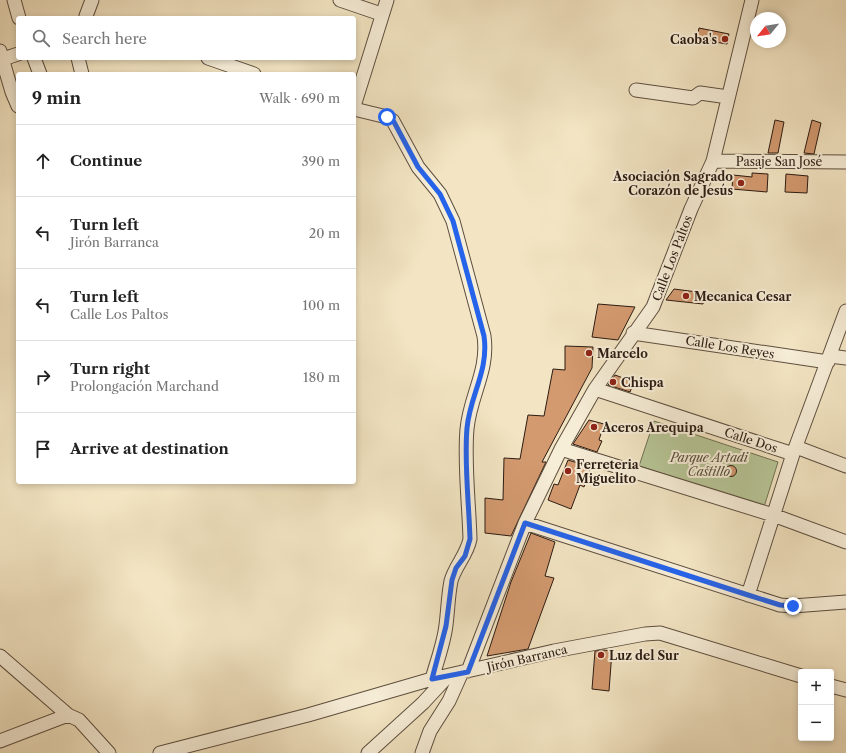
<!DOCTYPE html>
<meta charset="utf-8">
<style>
:root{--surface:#fff;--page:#f2f2f2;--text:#222;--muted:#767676;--line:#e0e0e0}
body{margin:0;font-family:"Libre Caslon Text",serif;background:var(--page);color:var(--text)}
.controls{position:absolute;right:12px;bottom:12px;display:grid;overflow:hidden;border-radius:4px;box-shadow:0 2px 6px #0003}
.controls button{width:36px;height:36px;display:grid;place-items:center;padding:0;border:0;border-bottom:1px solid var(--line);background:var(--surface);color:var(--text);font:20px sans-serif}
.compass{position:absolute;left:750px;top:12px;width:36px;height:36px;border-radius:50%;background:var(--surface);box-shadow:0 2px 6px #0003;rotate:240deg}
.stop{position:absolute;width:12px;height:12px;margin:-9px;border:3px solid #2563eb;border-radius:50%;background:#fff}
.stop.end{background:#2563eb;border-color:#fff;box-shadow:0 1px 4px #0008}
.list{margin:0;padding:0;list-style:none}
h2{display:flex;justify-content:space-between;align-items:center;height:52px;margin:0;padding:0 16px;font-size:17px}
h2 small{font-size:13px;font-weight:400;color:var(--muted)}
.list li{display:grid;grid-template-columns:26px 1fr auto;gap:12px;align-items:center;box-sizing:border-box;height:72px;padding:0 16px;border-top:1px solid var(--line)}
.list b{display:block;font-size:15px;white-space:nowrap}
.list p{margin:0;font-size:13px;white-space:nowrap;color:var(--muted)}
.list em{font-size:13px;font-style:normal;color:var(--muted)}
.icon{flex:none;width:22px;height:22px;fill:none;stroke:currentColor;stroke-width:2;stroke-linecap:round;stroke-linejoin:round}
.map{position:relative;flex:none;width:846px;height:753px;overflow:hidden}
.search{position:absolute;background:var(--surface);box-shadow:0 2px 6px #0003;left:16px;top:16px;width:340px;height:44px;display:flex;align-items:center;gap:10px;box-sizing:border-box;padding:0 14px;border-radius:4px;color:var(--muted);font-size:15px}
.panel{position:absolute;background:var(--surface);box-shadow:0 2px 6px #0003;left:16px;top:72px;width:340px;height:412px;border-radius:4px}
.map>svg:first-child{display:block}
.green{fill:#b7c596;stroke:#717054}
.building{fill:#d3996f;stroke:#2b1b13}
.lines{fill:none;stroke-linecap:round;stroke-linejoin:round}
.minor-casing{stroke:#5d4e3f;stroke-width:15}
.minor{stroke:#f7eed8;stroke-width:13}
.route{stroke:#2563eb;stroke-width:5}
.poi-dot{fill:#8f2418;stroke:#f7eed8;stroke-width:1.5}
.labels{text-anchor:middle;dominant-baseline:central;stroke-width:4;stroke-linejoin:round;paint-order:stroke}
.poi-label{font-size:12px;font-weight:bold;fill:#2b1b13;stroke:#f7eed8;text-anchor:start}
.street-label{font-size:12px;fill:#2b1b13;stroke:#f7eed8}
.park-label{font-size:12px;font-style:italic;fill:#554e3a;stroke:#f7eed8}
</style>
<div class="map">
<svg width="846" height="753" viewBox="0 0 846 753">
<rect width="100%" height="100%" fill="#f3e5c3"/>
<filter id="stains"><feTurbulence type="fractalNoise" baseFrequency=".005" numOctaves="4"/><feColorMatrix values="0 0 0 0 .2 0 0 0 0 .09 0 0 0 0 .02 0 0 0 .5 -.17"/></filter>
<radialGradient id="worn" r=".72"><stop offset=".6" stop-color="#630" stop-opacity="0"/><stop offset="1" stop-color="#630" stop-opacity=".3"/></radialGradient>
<path class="green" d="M654,421L778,462L764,507L639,466Z"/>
<path class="building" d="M699,28L729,34L727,44L697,39Z
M775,120L784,122L778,153H768Z
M812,120L821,123L814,154L804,153Z
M752,173L768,174L767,192L732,189L733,175L752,177Z
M786,174L808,176L807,193L785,192Z
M674,289L705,293L703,304L666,300Z
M598,304L635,307L618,340L592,337Z
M565,346L593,347L592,368L542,462H546L511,536L485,533V498L503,500L504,458L520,459L528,415L544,416L553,369L565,370Z
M615,375L634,382L630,392L608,385Z
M589,420L604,424L599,440L602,441L597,452L573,444Z
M568,460L591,467L584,487L580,485L571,509L548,500L554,484L558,485Z
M725.5 471a5.5 5.5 0 1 1 11 0a5.5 5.5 0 1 1-11 0Z
M531,533L555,542L545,576L554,578L528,649L487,656L511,582Z
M603,650L612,651L609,691L592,689L595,651Z"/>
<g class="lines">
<defs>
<path id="minor" d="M14,0L19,18
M340,0L381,14
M86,16L92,0
M0,51L12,92L18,106
M34,58L40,74
M78,58L82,74
M208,58L254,74
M0,60L18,54
M636,90L693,98L700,93L728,97
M354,106L387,0
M354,109L387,117L393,121L418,167L440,194L453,221L484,336C489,371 470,395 467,429C464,464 469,503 470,539C467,555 455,566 451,581C448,596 448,610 446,625C444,643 437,661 432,679
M713,161L846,162
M633,333L828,362
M830,356L846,358
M595,389L793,454
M796,447L846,466
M561,449L773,515L846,542
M525,523L780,605L793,606L846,602
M748,595L793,454L846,311
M0,656L68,715L79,720L109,753
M468,671L525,523L561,449L595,389L653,307L691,209L713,161L752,0
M831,686L846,690
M0,741L68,715
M160,753L308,715L432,679L554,651L645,634L660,633L801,676
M368,753L423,703L448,676
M422,753L430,731L449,701L462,672"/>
</defs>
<use href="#minor" class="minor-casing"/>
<use href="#minor" class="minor"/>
</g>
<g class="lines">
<path class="route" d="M387,117L394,122L418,167L440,194L453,221L484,336C489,371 470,395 467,428C464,463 469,504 470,539L465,556L456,568L452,580L446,626L432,679L468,672L525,523L748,595L780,605L793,606"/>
</g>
<g class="poi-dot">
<circle cx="725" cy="39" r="4"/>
<circle cx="741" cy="183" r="4"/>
<circle cx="686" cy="296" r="4"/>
<circle cx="589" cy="353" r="4"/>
<circle cx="613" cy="382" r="4"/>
<circle cx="594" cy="427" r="4"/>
<circle cx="568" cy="471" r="4"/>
<circle cx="601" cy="655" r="4"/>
</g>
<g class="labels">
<g class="poi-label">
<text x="717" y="39" text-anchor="end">Caoba's</text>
<text x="733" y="176" text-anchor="end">Asociación Sagrado<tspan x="733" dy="14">Corazón de Jesús</tspan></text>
<text x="694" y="296">Mecanica Cesar</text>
<text x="597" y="353">Marcelo</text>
<text x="621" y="382">Chispa</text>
<text x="602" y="427">Aceros Arequipa</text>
<text x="576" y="464">Ferreteria<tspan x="576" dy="14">Miguelito</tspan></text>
<text x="609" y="655">Luz del Sur</text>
</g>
<g class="street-label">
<text x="779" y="161">Pasaje San José</text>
<text transform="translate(672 258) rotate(-69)">Calle Los Paltos</text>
<text transform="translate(730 347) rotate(9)">Calle Los Reyes</text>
<text transform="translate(751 440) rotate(18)">Calle Dos</text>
<text transform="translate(527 658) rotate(-13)">Jirón Barranca</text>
</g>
<g class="park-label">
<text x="709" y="457">Parque Artadi<tspan x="709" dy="14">Castillo</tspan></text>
</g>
</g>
<rect width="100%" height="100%" filter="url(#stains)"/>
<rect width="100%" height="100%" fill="url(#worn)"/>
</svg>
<div class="controls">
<button>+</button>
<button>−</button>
</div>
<svg class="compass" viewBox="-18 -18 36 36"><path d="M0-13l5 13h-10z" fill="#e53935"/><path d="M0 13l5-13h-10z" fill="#767676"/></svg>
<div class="stop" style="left:387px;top:117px"></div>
<div class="stop end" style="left:793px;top:606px"></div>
<div class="search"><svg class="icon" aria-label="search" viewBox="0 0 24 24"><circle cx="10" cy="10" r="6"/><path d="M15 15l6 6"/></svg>Search here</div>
<section class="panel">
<h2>9 min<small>Walk · 690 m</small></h2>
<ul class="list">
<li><svg class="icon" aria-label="ahead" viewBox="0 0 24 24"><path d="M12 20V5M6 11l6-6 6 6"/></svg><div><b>Continue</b></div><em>390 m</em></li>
<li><svg class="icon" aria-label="left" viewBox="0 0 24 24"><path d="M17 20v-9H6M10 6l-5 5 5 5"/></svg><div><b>Turn left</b><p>Jirón Barranca</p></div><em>20 m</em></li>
<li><svg class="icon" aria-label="left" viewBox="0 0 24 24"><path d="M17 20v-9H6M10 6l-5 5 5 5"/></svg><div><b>Turn left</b><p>Calle Los Paltos</p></div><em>100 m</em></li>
<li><svg class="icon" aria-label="right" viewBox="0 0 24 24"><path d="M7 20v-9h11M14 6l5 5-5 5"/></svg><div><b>Turn right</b><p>Prolongación Marchand</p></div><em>180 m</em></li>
<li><svg class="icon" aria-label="arrive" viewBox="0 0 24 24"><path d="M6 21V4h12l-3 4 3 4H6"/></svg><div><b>Arrive at destination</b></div></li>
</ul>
</section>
</div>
